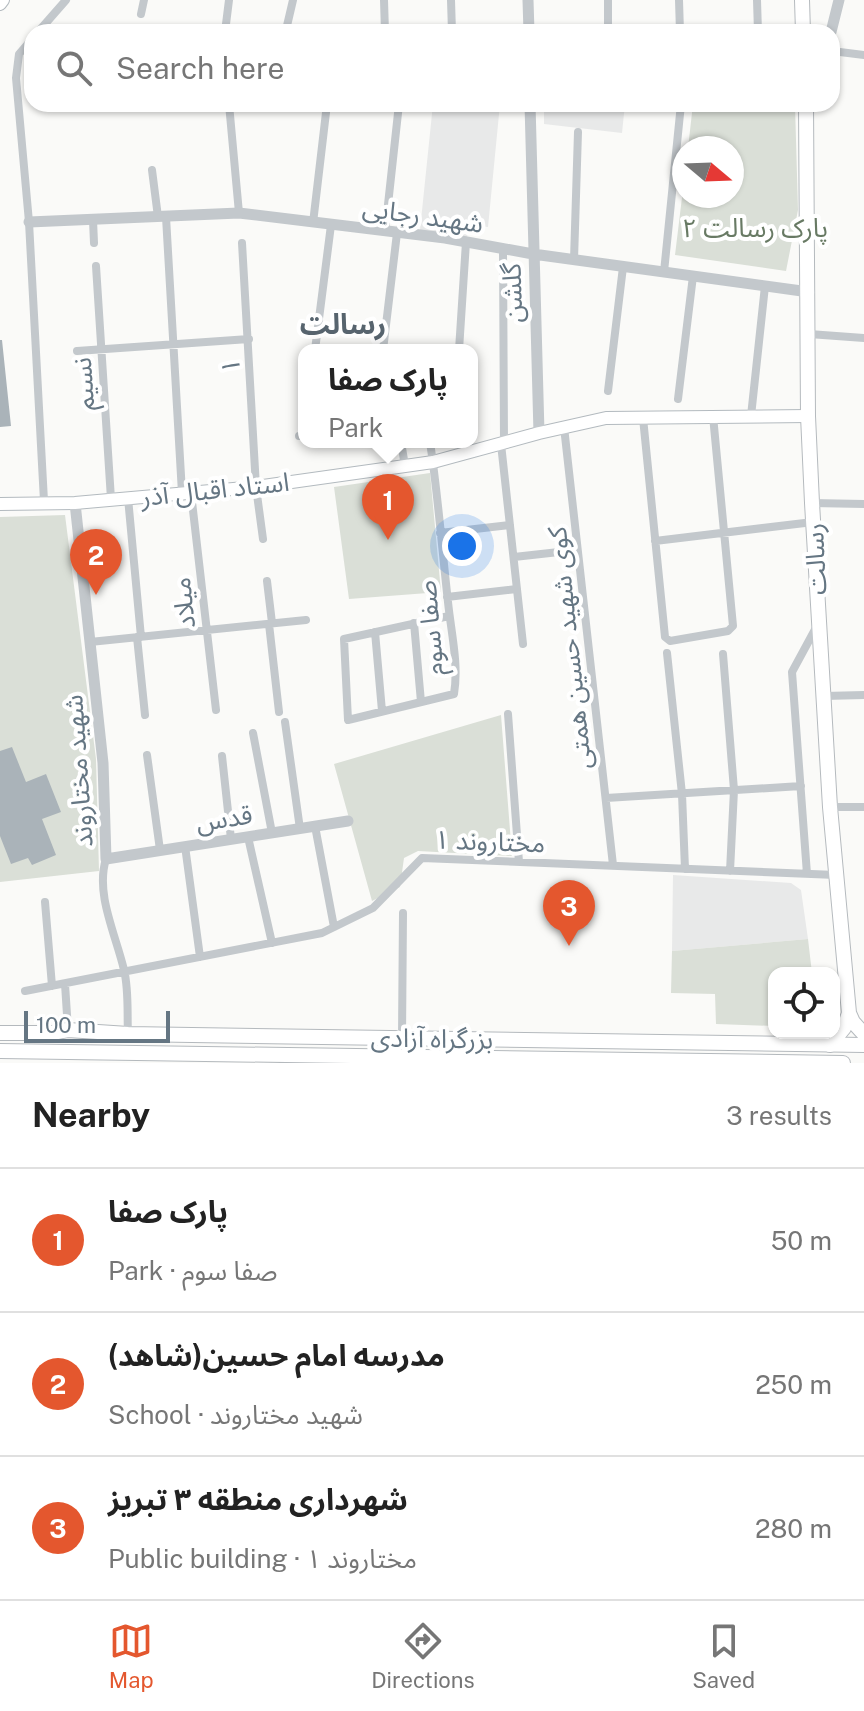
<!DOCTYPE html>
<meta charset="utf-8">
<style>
:root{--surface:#fff;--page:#f6f6f6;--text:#222;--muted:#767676;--line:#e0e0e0;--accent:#e4572e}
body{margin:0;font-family:"Public Sans","Noto Sans Arabic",sans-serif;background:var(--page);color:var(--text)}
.controls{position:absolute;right:24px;bottom:24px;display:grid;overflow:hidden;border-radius:16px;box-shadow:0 2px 6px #0004}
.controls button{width:72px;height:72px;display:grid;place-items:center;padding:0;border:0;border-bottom:2px solid var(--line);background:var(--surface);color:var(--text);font:40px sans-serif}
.compass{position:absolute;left:672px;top:136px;width:72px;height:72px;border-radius:50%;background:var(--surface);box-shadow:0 2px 6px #0004;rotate:109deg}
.scale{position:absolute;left:24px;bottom:20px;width:146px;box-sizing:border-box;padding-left:8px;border:4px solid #657683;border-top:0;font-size:22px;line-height:28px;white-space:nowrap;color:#657683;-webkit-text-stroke:6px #fff;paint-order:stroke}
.you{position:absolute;left:462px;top:546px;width:28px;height:28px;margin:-20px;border:6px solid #fff;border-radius:50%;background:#1a73e8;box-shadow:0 0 0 12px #1a73e833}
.badge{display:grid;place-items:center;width:52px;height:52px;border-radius:50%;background:var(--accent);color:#fff;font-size:26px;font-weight:700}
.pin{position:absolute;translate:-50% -66px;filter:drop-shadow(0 2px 4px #0008)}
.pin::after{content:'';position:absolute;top:42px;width:28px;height:24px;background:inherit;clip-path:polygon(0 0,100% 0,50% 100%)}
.popup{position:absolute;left:298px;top:344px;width:180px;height:104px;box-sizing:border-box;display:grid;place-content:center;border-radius:16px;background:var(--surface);filter:drop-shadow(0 2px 6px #0005);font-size:26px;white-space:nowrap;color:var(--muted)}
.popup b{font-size:30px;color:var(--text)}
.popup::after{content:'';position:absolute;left:50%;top:100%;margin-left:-16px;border:16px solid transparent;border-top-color:var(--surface)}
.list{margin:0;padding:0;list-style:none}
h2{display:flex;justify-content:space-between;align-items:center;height:104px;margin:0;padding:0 32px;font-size:34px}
h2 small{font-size:26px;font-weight:400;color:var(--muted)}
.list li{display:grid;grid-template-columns:52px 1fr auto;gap:24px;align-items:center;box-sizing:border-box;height:144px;padding:0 32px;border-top:2px solid var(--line)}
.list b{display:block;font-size:30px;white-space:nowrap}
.list p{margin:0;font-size:26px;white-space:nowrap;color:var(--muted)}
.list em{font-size:26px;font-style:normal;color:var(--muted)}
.icon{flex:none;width:44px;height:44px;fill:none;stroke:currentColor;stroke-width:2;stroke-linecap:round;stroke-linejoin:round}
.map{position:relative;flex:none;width:864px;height:1063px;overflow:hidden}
.search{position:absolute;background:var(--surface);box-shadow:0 2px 6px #0004;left:24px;right:24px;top:24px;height:88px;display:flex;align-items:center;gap:20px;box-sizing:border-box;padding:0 28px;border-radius:24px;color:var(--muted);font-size:30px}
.sheet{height:536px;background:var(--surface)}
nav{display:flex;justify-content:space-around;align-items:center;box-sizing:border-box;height:112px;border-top:2px solid var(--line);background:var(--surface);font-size:22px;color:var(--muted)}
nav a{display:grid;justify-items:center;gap:4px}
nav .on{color:var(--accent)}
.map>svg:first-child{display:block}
.built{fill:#e8e9e9}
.green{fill:#dadfd7}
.building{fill:#aab3b9}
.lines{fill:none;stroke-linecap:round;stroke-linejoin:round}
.secondary-casing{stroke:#b3babf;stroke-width:14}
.primary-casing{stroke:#b5babe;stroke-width:16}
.trunk-casing{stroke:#b4b9bd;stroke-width:16}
.minor{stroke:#c3c8cc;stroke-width:8}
.tertiary{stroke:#c3c8cc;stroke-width:11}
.secondary{stroke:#fff;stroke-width:12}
.primary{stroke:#fff;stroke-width:14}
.trunk{stroke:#fff;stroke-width:14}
.labels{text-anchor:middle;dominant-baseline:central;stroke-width:8;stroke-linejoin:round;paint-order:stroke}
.street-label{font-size:26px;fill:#657683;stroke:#fff}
.park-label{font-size:26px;fill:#687a64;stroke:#fff}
.neighbourhood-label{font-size:28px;font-weight:bold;fill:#57646e;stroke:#fff}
</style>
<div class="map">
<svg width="864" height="1063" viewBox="0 0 864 1063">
<rect width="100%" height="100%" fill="#fafaf8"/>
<path class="built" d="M433,104H500L488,227L470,225L467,237L420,230Z
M544,104H625L622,133L544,124Z
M673,875L791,883L801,890L808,939L672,951Z"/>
<path class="green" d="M693,104L795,105L798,210L786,271L675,255L684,181V196H732V148H688Z
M430,473L441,592L349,599L334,487Z
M65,515L96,759L99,871L0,882V517Z
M501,715L512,856L418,851L404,858L400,887L372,901L334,764Z
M808,939L812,973H774V1026L716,1024L715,994L671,993L672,951Z"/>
<path class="building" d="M0,340H2L11,426L0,427Z
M12,747L26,782L46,774L61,812L42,819L56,855L32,865L28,858L11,864L0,836V751Z"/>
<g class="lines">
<defs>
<path id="secondary" d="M0,4L3,0
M0,504L75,503L256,487L405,466L433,462L539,433L606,418L808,416"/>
<path id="primary" d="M802,0L803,32
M806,104L808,416L812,503L830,807L849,1013L853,1022L864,1034
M830,1045L844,1028L849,1013"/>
<path id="trunk" d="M0,1033H52L68,1030L128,1034L864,1045
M0,1051L843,1063"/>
</defs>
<use href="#secondary" class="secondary-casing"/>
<use href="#primary" class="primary-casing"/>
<use href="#trunk" class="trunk-casing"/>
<path class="minor" d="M384,0L385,32
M451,0L452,32
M608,0V32
M679,0L680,32
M757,0L758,32
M141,14L144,0
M286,30L293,0
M38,32L66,0
M225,32L229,0
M32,39L19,54L16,78L29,222L44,501
M832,51L864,55
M229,104L239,213
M152,170L158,217
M166,217L182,493
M93,220L94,243
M313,223L327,104
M385,232L399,104
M242,243L256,487L263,539
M503,249L504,442
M574,260L578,132
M96,266L111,499
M664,272L681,104
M809,334L864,338
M315,350L331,225
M383,350L397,233
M459,350L466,242
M77,351L249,339
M608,391L623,267
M678,399L693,276
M751,416L765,286
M643,418L665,637L670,641L728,631L733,626L713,416
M564,427L613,865
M299,436H304
M401,442L405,466
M430,442C438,495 442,549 448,602C451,632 459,664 454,694L348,720L344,639L449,616
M501,444L523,644
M191,493L216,710
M128,498L141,637
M812,503L864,504
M440,533L510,525
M655,541L813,522
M514,557L577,550
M267,581L272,623
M447,597L517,589
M414,623L421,702
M269,624L279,712
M375,632L382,711
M137,637L145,715
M90,642L306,620
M667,653L682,794L685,869
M723,654L734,790L730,871
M824,696L864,695
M508,714L519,862
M285,722L300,829
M253,733L272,833
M147,755L160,850
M222,756L231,839
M606,798L801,786
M830,807H864
M315,826L334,927
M248,837L272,943
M185,846L200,957
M106,859C95,894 116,935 124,970C129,990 127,1013 128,1034
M807,874L792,672L818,624
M45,902L52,986
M65,984L68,1030
M25,991L322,933L373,908L422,858L836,875
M402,1037L403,913"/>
<path class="tertiary" d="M528,0L529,32
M831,32L839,0
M530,104L539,433
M29,222L239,213L445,238L533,254L809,292
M75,503L103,763L106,859L348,821"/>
<use href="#secondary" class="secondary"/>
<use href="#primary" class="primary"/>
<use href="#trunk" class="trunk"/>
</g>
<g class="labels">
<g class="street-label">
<text transform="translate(423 215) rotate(8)">شهید رجایی</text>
<text transform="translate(512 293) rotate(-92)">گلشن</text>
<text transform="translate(230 366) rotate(-93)">۱</text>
<text transform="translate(83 384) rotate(-94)">نسیم</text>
<text transform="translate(215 489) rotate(-6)">استاد اقبال آذر</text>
<text transform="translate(815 559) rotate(-93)">رسالت</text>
<text transform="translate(183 603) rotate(-96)">میلاد</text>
<text transform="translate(430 628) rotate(-95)">صفا سوم</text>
<text transform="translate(569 648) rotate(-96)">کوی شهید حسین همتی</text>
<text transform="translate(78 771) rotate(-94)">شهید مختاروند</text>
<text transform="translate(224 818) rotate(-9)">قدس</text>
<text transform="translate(490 841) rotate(2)">مختاروند ۱</text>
<text transform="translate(432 1038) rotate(1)">بزرگراه آزادی</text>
</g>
<g class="park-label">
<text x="755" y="227">پارک رسالت ۲</text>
</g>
<g class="neighbourhood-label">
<text x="343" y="323">رسالت</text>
</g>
</g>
</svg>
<div class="controls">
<button><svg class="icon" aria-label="locate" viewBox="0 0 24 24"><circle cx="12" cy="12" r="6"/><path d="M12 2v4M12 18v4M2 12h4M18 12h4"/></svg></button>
</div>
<svg class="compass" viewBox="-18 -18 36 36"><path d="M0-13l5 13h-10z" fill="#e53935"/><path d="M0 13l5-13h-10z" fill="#767676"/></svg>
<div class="scale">100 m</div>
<div class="you"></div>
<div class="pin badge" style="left:388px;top:540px">1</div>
<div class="popup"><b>پارک صفا</b>Park</div>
<div class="pin badge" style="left:96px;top:595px">2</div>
<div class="pin badge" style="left:569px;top:946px">3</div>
<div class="search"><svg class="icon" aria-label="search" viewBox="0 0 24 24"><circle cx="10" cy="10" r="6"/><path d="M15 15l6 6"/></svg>Search here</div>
</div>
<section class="sheet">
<h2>Nearby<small>3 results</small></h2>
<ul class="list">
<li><span class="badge">1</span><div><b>پارک صفا</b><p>Park · صفا سوم</p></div><em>50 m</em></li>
<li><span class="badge">2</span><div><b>مدرسه امام حسین(شاهد)</b><p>School · شهید مختاروند</p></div><em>250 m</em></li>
<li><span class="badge">3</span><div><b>شهرداری منطقه ۳ تبریز</b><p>Public building · مختاروند ۱</p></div><em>280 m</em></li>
</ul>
</section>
<nav>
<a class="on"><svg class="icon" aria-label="map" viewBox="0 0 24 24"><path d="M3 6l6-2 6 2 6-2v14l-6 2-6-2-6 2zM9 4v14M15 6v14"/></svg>Map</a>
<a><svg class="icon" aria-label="directions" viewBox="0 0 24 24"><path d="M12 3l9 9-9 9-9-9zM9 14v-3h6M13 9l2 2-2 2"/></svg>Directions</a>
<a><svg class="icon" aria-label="saved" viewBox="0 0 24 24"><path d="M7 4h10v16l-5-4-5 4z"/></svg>Saved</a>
</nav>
